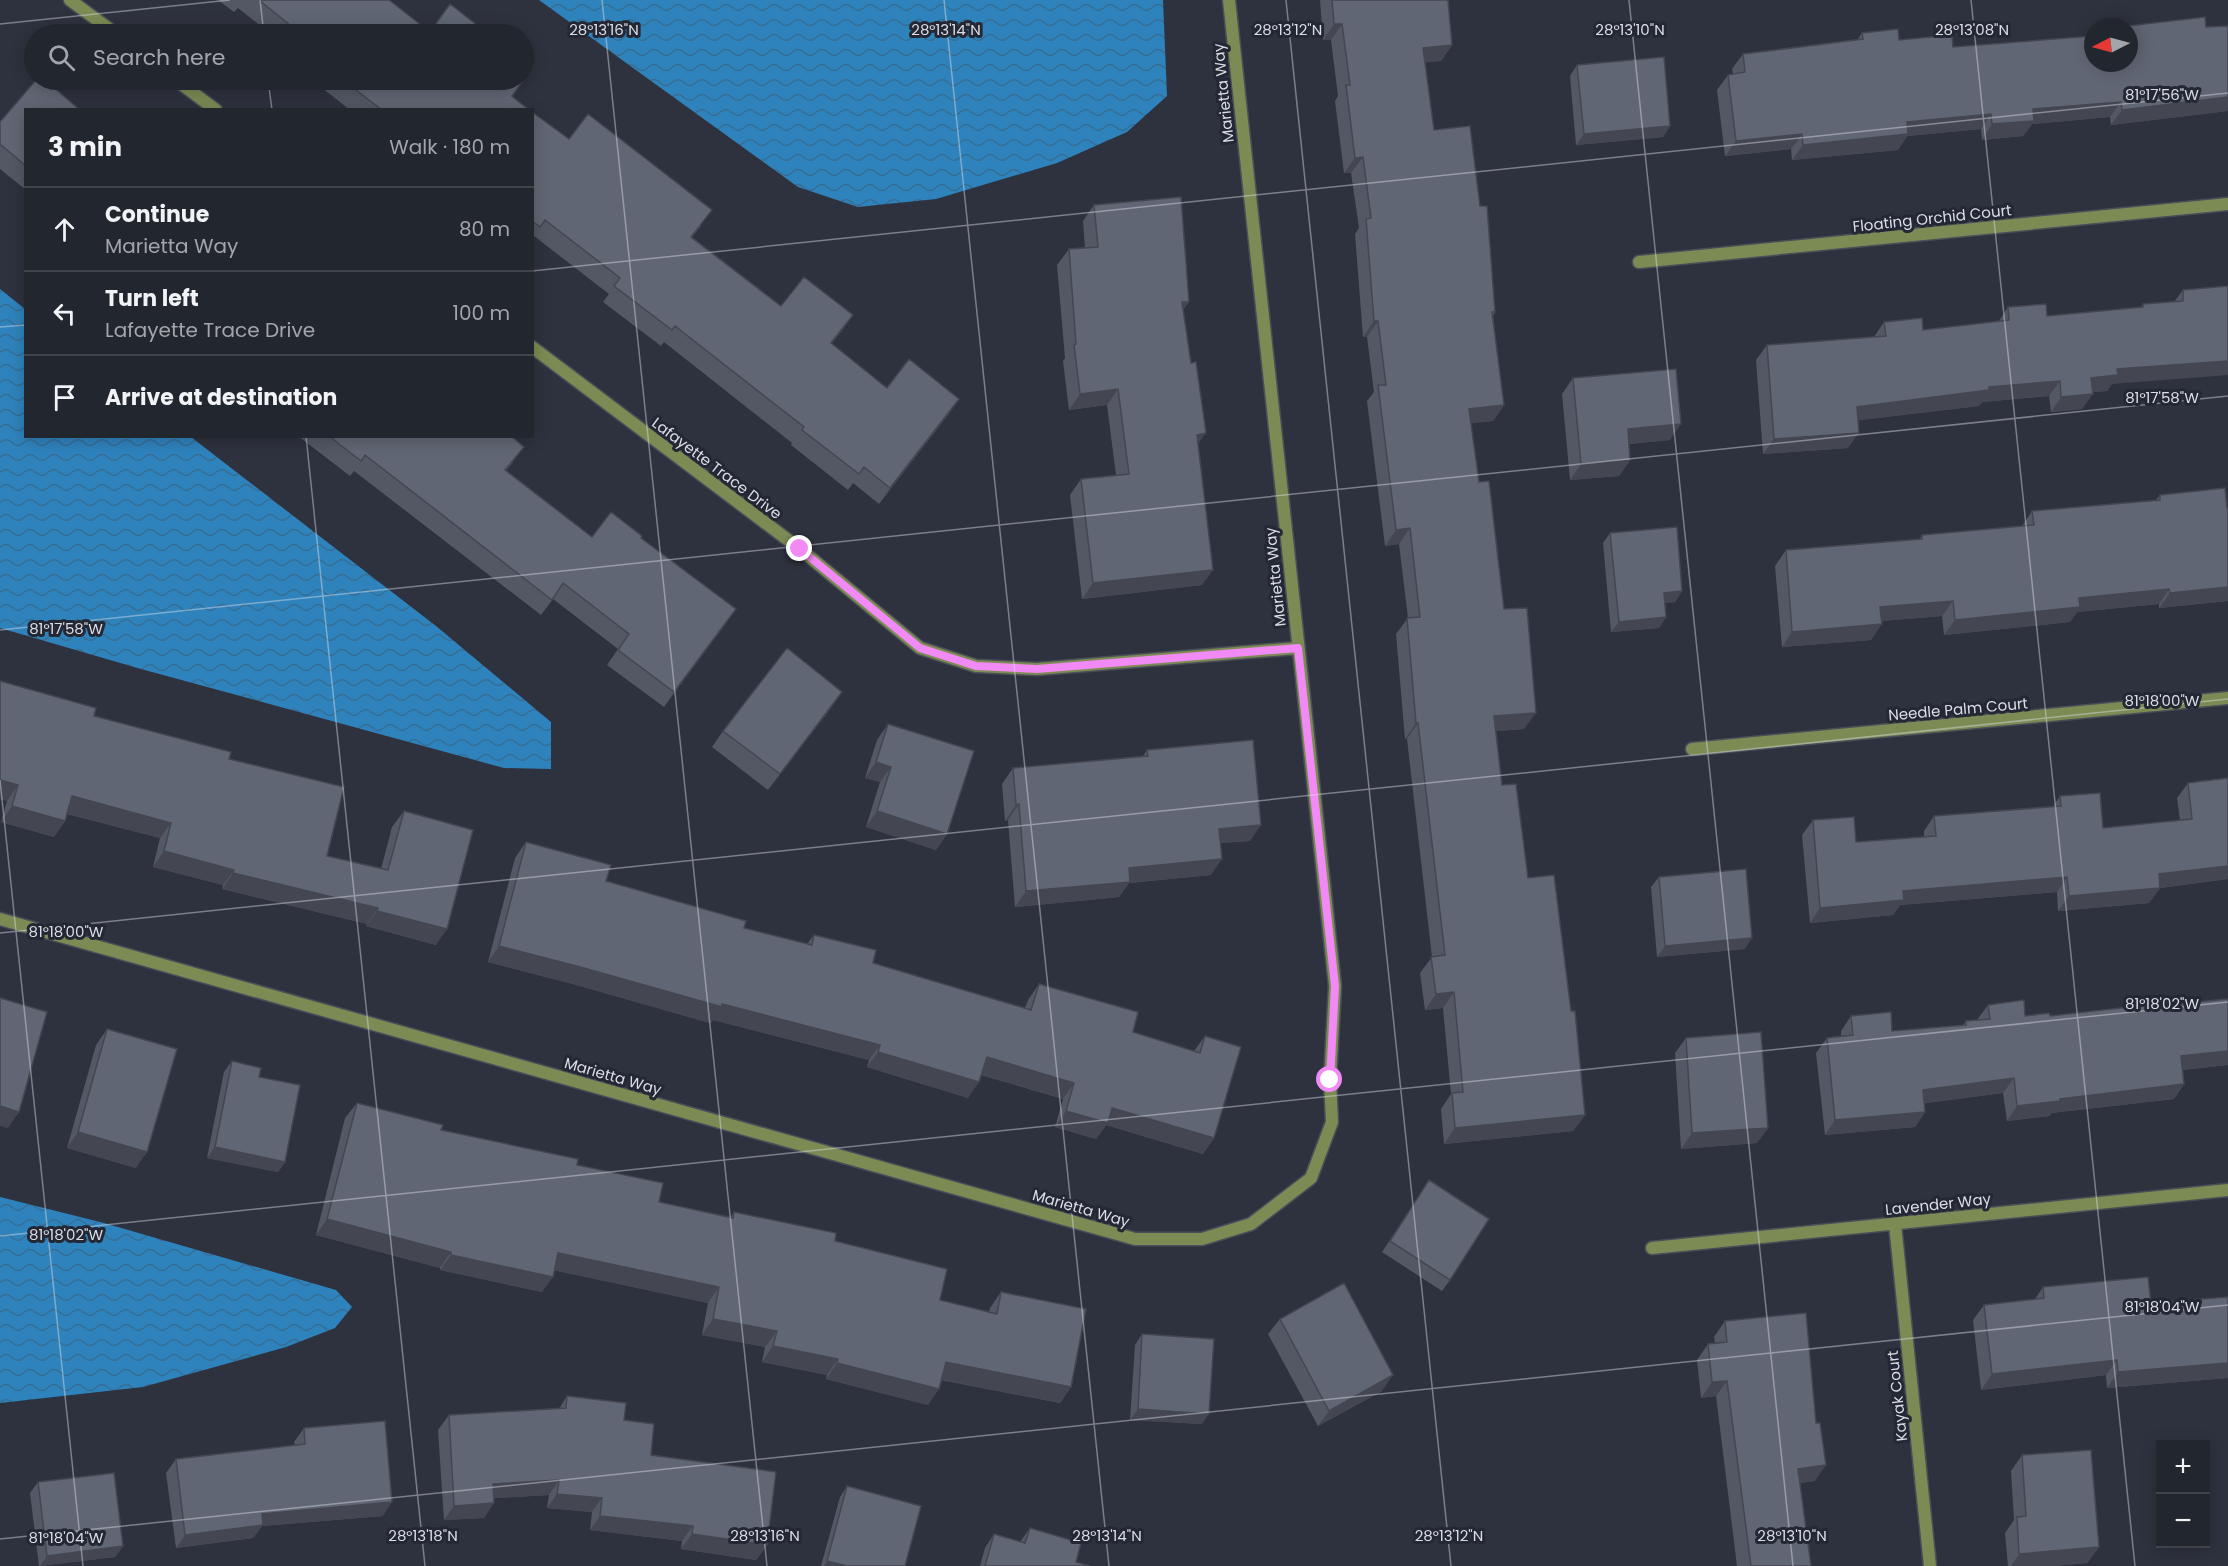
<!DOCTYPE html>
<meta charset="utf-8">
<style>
:root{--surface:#22262e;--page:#2a2e36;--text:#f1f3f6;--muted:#a2a5aa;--line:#3f434a}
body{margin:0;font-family:Poppins,sans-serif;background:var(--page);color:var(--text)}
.controls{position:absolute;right:18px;bottom:18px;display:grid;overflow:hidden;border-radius:0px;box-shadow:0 3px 15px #0003}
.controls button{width:54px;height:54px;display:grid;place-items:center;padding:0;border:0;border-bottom:2px solid var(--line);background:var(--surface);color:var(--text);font:30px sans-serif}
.compass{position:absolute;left:2084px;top:18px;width:54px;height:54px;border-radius:50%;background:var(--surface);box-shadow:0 3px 15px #0003;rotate:264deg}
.stop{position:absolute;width:18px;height:18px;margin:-14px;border:4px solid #f18af4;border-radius:50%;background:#fff}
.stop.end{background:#f18af4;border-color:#fff;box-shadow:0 2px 6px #0008}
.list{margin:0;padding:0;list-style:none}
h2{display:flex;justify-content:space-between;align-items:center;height:78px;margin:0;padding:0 24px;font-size:26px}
h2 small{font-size:20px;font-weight:400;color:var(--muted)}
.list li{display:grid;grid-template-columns:39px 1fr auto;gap:18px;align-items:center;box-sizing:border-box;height:84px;padding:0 24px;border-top:2px solid var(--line)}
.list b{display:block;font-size:22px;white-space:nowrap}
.list p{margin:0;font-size:20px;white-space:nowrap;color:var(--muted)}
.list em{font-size:20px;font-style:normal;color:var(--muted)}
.icon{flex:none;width:33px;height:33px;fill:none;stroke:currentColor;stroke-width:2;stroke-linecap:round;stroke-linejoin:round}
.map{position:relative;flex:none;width:2228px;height:1566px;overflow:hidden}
.search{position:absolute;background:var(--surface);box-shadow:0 3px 15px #0003;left:24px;top:24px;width:510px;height:66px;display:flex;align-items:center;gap:15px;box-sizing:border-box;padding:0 21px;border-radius:33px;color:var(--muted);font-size:22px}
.panel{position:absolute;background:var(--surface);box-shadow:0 3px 15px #0003;left:24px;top:108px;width:510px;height:330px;border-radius:0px}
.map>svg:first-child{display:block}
.water{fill:url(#water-waves)}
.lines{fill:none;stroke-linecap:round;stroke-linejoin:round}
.street-casing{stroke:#4a4e59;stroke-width:15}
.street{stroke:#7b8b53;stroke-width:12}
.wall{fill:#535864}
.shaded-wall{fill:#444751}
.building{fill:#616674;stroke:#444751;stroke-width:1.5}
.route{stroke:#f18af4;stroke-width:8}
.ticks{fill:none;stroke:#dbdee6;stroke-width:1.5;stroke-opacity:0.45}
.labels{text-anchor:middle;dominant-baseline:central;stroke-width:6;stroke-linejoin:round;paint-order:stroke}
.street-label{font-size:15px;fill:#dbdee6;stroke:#242834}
.ticks-label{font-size:15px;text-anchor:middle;fill:#dbdee6;stroke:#242834;stroke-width:6;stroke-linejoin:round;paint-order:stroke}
</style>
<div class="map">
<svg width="2228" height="1566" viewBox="0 0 2228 1566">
<defs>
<pattern id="water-waves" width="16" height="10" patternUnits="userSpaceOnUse" patternTransform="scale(1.5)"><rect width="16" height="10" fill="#2f83bd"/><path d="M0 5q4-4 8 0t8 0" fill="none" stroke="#366d93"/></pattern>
</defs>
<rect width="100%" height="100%" fill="#2e323e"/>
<path class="water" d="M539,0H1163L1167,96L1127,132L1057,163L936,199L858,207L798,187Z
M0,289L25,309L26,436L191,437L436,626L551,722V769L504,768L141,669L0,628Z
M0,1197L104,1223L336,1290L352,1307L335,1328L286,1347L143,1387L0,1403Z"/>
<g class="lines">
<defs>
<path id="street" d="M70,0L116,34
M176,80L216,110
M1639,262L2228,204
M532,347L800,549L920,648L976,666L1037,669L1298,648
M1692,749L2228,698
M0,919L1135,1239H1202L1251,1224L1311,1178L1332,1122L1330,1080L1335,986L1229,0
M1895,1224L1930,1566
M1652,1248L2228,1190"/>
</defs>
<use href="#street" class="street-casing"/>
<use href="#street" class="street"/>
</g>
<path class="wall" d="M218,0H389L430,32L470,34H271L238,8L234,12Z
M1320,0H1448L1452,45L1441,61L1425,62L1434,130L1480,206L1495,312L1493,316L1504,405L1493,421L1471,423L1479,482L1504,609L1524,729L1496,731L1502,785L1528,878L1585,1115L1573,1131L1444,1144L1441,1109L1451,1094L1443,1008L1425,1010L1420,973L1432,957L1407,739H1405L1396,634L1408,618L1399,544L1385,546L1367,401L1374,392L1367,337H1363L1355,234L1359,228L1351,173H1344L1335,101L1338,96L1331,40H1323Z
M2206,27L2228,111L2111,125L2110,117L2032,124L2023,136L1982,140L1981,129L1907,136L1898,150L1792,160L1791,149L1725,156L1717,90L1728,75L1733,74L1732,69L1743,54L1857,40L1862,33L1899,40L1953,47Z
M1577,65L1670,126L1663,137L1576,145L1570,76Z
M312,80H524L512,96L529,110H350Z
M26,110V190L0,169V122Z
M532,112L569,139L701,226L692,237L781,306L853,315L831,344L887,388L959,399L948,415L879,504L853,483L848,490L791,445L792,443L664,342L661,346L603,302L609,294L534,236L532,239Z
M1094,205L1183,310L1198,444L1202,585L1082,599L1070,495L1081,479L1116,475L1107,405L1069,410L1063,361L1065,358L1057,265L1069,249L1085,248L1083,221Z
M2228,286L2112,384L2107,391L2092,392L2082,409L2051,412L2049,396L1982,402L1979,406L1858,420L1848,448L1763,454L1756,360L1767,345L1874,337L1884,322L1923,330L1999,321L2008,307L2047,316L2141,307L2143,304L2174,302L2183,290Z
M1573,378L1670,440L1629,444L1630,460L1619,476L1570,480L1562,394Z
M298,436H511L513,462L506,471L592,537L641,538L736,609L664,707L607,665L618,649L553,599L541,615L354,471L350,476Z
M2160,495L2228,508V601L2159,608V604L2077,612L2070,622L1944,635L1942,616L1881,621L1871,640L1782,647L1775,566L1786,550L1919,540L1922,535L2022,526L2032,511L2156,500Z
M1610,533L1682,591L1675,602L1665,603L1666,617L1659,628L1611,632L1603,543Z
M0,681L94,716L229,759L327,856L381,869L392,827L404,811L436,945L366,926L367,924L222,889L223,885L153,867L160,838L67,814L65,821L54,837L1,822L7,801L0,799Z
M831,708L768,790L712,747L723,731Z
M888,724L947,834L936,850L866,827L880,782L865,778L877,740Z
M1147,750L1250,841L1220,843L1211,875L1129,883L1119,897L1015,907L1008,820L1005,821L1002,784L1013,768L1143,756Z
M2228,778V879L2160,888L2149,903L2058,911L2057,892L1900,905L1893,915L1810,923L1802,835L1813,820L1856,842L1924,837V831L1934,816L2053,807L2060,796L2103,828L2180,820L2177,798L2188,783Z
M526,842L606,881L744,928L807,944L814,935L873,963L1025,1008L1028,1000L1039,984L1133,1032L1194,1051L1205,1036L1214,1138L1203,1154L1106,1125L1096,1139L1055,1127L1063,1099L981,1075L968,1098L867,1067L869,1060L713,1020L710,1023L573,984L488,962L515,858Z
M1659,877L1745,949L1657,957L1651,887Z
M2228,999V1065L2182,1070L2184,1084L2174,1099L2051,1113L2050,1116L2007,1121L2003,1093L1925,1103V1112L1915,1127L1825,1135L1816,1053L1827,1038L1841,1037V1031L1851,1016L1892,1031L1963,1025L1966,1021L1977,1020L1988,1005L2025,1016H2050Z
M107,1029L136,1168L67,1148L96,1045Z
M1686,1038L1768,1128L1757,1143L1681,1149L1675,1053Z
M232,1061L259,1077L285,1162L278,1172L207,1158L224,1072Z
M357,1103L441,1130L577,1165L659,1202L731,1217L734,1212L835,1241L940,1300L989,1312L990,1308L1001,1292L1071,1387L1060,1403L941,1380L928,1405L826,1379L827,1375L762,1362L765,1347L702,1335L708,1303L554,1270L542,1292L440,1270V1268L316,1235L345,1118Z
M1429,1180L1450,1280L1442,1291L1382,1252Z
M2043,1287L2151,1303L2228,1297V1378L2107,1388L2106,1375L1981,1390L1973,1320L1984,1305L2035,1299Z
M1280,1319L1382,1391L1318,1426L1268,1334Z
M1725,1321L1815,1481L1800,1483L1811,1566H1737L1716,1396L1701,1398L1697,1360L1708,1344H1715L1714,1337Z
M1142,1334L1202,1424L1130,1420L1135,1345Z
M567,1396L624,1420L651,1455L767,1545L756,1560L681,1549L682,1541L590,1530L592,1512L547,1508L549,1495L494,1498L484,1518L444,1520L438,1430L449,1415L559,1409Z
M304,1428L383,1516L262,1526L253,1538L176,1548L166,1473L176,1459L295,1445L294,1442Z
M2022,1455L2099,1547L2087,1563L2053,1566H2008L2005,1533L2014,1520L2011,1471Z
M38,1482L123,1546L115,1557L39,1566L30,1493Z
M847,1486L905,1566H821L840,1497Z
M1030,1528L1076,1562L1090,1566H980L985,1548L994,1534L1020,1542Z"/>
<path class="shaded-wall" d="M1334,24H1342L1331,40H1323Z
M1452,45L1441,61L1412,64L1423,48Z
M2228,97V111L2111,125L2122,110Z
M2121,102L2110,117L2032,124L2023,136L1982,140L1992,124L2033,109Z
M1991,114L1981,129L1907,136L1898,150L1792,160L1803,145L1907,122Z
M1670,126L1663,137L1576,145L1584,134Z
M1802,134L1791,149L1725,156L1736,141Z
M1363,157L1351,173H1344L1355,158Z
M1182,302H1189L1178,317Z
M853,315L842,331L819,359L831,343Z
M1374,321H1378L1367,337H1363Z
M2228,361V375L2112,384L2107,391L2080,393L2091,378L2117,369Z
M2060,381L2049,396L1982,402L1979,406L1846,422L1857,407L1989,387Z
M1118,389L1107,405L1069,410L1080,394Z
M2093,394L2082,409L2051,412L2061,397Z
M959,399L948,415L879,504L890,488Z
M1504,405L1493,421L1458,425L1469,409Z
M1681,424L1670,440L1616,445L1628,429Z
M1206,433L1194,449L1197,435Z
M1859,433L1848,448L1763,454L1774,439Z
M1630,460L1619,476L1570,480L1581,464Z
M1410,528L1399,544L1385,546L1396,530Z
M1213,570L1202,585L1082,599L1093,583Z
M2228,587V601L2159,608L2170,593Z
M2169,589L2159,604L2077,612L2070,622L1944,635L1955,620L2079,598Z
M1682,591L1675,602L1657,604L1664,593Z
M1953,601L1942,616L1870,622L1880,607Z
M736,609L725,625L664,707L674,692Z
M1666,617L1659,628L1611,632L1619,622Z
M1882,624L1871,640L1782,647L1792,632Z
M842,692L831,708L768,790L780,774Z
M1536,713L1524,729L1483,732L1494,716Z
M1416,723H1418L1407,739H1405Z
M876,762L891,767L880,782L865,778Z
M0,780L18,785L7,801L0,799Z
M72,796L171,823L160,838L61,812Z
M1019,804L1008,820L1005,821L1016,805Z
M12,806L65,821L54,837L1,822Z
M877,811L947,834L936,850L866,827Z
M1261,825L1250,841L1208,844L1219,829Z
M164,851L234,870L223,885L153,867Z
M1222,859L1211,875L1129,883L1119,897L1015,907L1026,891L1129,868Z
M2228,866V879L2153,889L2160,888L2149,903L2058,911L2069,896L2159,874Z
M233,873L378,908L367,924L222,889Z
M2067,877L2057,892L1900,905L1893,915L1810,923L1820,908L1903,891Z
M377,911L447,929L436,945L366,926Z
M1752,938L1745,949L1657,957L1665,946Z
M499,946L722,1004L880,1045L869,1060L713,1020L710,1023L573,984L488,962Z
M1454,992L1443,1008L1425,1010L1436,994Z
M2228,1051V1065L2170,1071L2181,1056Z
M878,1052L979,1082L968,1098L867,1067Z
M987,1057L1074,1083L1063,1099L975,1073Z
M2014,1078L2003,1093L1913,1105L1923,1090Z
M2184,1084L2174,1099L2051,1113L2050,1116L2007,1121L2017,1106L2060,1099Z
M0,1106L19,1112L8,1128L0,1126Z
M1112,1108L1214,1138L1203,1154L1106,1125L1096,1139L1055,1127L1066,1111Z
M1925,1112L1915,1127L1825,1135L1835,1120Z
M1585,1115L1573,1131L1444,1144L1455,1128Z
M1768,1128L1757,1143L1681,1149L1692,1133Z
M78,1132L147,1152L136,1168L67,1148Z
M215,1147L285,1162L278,1172L207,1158Z
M327,1219L451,1252L440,1268L316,1235Z
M558,1253L719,1287L708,1303L547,1269Z
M451,1255L553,1277L542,1292L440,1270Z
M713,1319L777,1331L765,1347L702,1335Z
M773,1346L838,1359L827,1375L762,1362Z
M2117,1360L2106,1375L1981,1390L1992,1374Z
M946,1362L1071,1387L1060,1403L934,1378Z
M837,1363L939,1389L928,1405L826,1379Z
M2228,1363V1378L2107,1388L2118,1372Z
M1393,1375L1382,1391L1318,1426L1329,1411Z
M1727,1381L1716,1396L1701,1398L1712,1382Z
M1138,1409L1209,1414L1202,1424L1130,1420Z
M1826,1465L1815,1481L1787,1485L1798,1469Z
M559,1480L549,1495L483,1499L493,1484Z
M557,1494L602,1498L592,1512L547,1508Z
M392,1502L383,1516L262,1526L253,1538L176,1548L185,1535L262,1514Z
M494,1503L484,1518L444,1520L454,1506Z
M600,1516L693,1526L682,1541L590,1530Z
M692,1534L767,1545L756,1560L681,1549Z
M123,1546L115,1557L40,1566L47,1556Z
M2099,1547L2087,1563L2053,1566H2011L2019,1554Z
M827,1561L847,1566H824Z"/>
<path class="building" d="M259,0H389L430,32L450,4L477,25L470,34H295L297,31Z
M1332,0H1448L1452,45L1423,48L1434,130L1470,126L1480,206H1487L1495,312H1492L1504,405L1469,409L1479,482L1489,481L1504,609L1527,608L1536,713L1494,716L1502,785L1516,784L1528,878L1554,875L1571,1011H1575L1585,1115L1455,1128L1452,1093L1463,1092L1454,992L1436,994L1431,957L1445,955L1418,723H1416L1407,618L1420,617L1410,528L1396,530L1378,385H1386L1378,321H1374L1366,219L1371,218L1363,157L1355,158L1346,85H1350L1342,24H1334Z
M2205,17L2206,27L2228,26V97L2122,110L2121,102L2033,109L2034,121L1992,124L1991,114L1907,122L1908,134L1803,145L1802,134L1736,141L1728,75L1745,72L1743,54L1863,39L1862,33L1898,29L1899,40L1952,35L1953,47L2093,36V63H2129V27H2119Z
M1664,57L1670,126L1584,134L1577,65Z
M524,77L525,78L512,96L529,110H382L343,80H524Z
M36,80H45L80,110H26V166L0,144V122Z
M532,112L569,139L588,114L712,210L691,237L781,306L804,277L853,315L831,343L887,388L909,359L959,399L890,488L864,467L859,474L802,430L804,427L675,326L672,330L614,286L620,278L545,220L540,227L532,221Z
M1181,197L1189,302H1182L1191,363L1196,362L1206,433L1197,435L1213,570L1093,583L1081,479L1129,474L1118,389L1080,394L1074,345L1076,344L1069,249L1098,247L1094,205Z
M2228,286V361L2117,369L2118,375L2091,378L2093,394L2061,397L2060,381L1989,387V390L1857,407L1859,433L1774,439L1767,345L1886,336L1884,322L1922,318L1923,330L2009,320L2008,307L2046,304L2047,316L2143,307V304L2183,301V290Z
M1676,369L1681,424L1628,429L1630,460L1581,464L1573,378Z
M329,436H511L524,447L505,470L592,537L611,512L642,536L641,538L736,609L674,692L618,650L629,634L563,583L552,600L365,455L361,461Z
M2225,488L2227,508H2228V587L2170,593L2169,589L2079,598L2080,607L1955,620L1953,601L1880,607L1882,624L1792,632L1786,550L1922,539V535L2034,525L2032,511L2160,500V495Z
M1677,527L1682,591L1664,593L1666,617L1619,622L1610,533Z
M787,648L842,692L780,774L723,731Z
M0,681L96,708L94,716L231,752L229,759L344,787L327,856L388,870L404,811L473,830L447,929L377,911L378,908L233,873L234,870L164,851L171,823L72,796L65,821L12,806L18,785L0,780Z
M888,724L974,751L947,834L877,811L891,767L876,762Z
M1253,740L1261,825L1219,829L1222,859L1129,868L1130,882L1026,891L1019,804L1016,805L1013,768L1148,756L1147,750Z
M2228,778V866L2159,874L2160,888L2069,896L2067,877L1903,891L1904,900L1820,908L1813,820L1854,817L1856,842L1936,836L1934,816L2061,806L2060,796L2100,793L2103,828L2192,819L2188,783Z
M526,842L611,865L606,881L746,921L744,928L812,945L814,935L876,950L873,963L1031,1010L1039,984L1138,1012L1133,1032L1200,1053L1205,1036L1241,1047L1214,1138L1112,1108L1108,1123L1066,1111L1074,1083L987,1057L979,1082L878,1052L880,1045L722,1004V1007L584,968L499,946Z
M1746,869L1752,938L1665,946L1659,877Z
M0,998L47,1012L19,1112L0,1106Z
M2228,999V1051L2181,1056L2184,1084L2060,1099V1101L2017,1106L2014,1078L1923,1090L1925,1112L1835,1120L1827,1038L1853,1035L1851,1016L1891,1012L1892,1031L1966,1025V1021L1990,1019L1988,1005L2024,1000L2025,1016L2049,1013L2050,1016L2174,1002L2175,1004Z
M107,1029L177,1049L147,1152L78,1132Z
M1761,1032L1768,1128L1692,1133L1686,1038Z
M232,1061L261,1068L259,1077L300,1085L285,1162L215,1147Z
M357,1103L443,1125L441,1130L578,1159L577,1165L663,1183L659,1202L733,1218L734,1212L836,1233L835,1241L947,1269L940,1300L997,1314L1001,1292L1086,1309L1071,1387L946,1362L939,1389L837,1363L838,1359L773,1346L777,1331L713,1319L719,1287L558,1253L553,1277L451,1255V1252L327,1219Z
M1429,1180L1489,1219L1450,1280L1390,1241Z
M2148,1277L2151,1303L2228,1297V1363L2118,1372L2117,1360L1992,1374L1984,1305L2044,1298L2043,1287Z
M1344,1283L1393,1375L1329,1411L1280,1319Z
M1806,1313L1816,1423H1820L1826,1465L1798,1469L1811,1566H1751L1727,1381L1712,1382L1708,1344L1727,1342L1725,1321Z
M1142,1334L1214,1339L1209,1414L1138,1409Z
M567,1396L626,1403L624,1420L654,1424L651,1455L776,1472L767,1545L692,1534L693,1526L600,1516L602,1498L557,1494L559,1480L493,1484L494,1503L454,1506L449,1415L566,1408Z
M385,1421L392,1502L262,1514L263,1525L185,1535L176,1459L305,1444L304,1428Z
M2091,1450L2099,1547L2019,1554L2017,1517L2026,1516L2022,1455Z
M114,1473L123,1546L47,1556L38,1482Z
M847,1486L921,1506L905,1566H847L827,1561Z
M1030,1528L1081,1543L1076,1562L1090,1566H985L994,1534L1025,1543Z"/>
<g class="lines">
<path class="route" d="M800,549L920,648L976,666L1037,669L1298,648L1335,986L1330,1080"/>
</g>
<path class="ticks" d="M260,0L264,34M602,0L767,1566M944,0L1109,1566M1286,0L1451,1566M1629,0L1793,1566M1971,0L2135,1566M0,24L230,0M268,80L272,110M532,271L2228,93M0,327L26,325M306,436L425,1566M0,630L2228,396M0,780L83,1566M0,933L2228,699M0,1236L2228,1002M0,1539L2228,1305"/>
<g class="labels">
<g class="street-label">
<text transform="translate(1223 93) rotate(-96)">Marietta Way</text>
<text transform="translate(1932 218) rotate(-6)">Floating Orchid Court</text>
<text transform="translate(717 468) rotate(37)">Lafayette Trace Drive</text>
<text transform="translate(1275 577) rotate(-96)">Marietta Way</text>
<text transform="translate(1958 709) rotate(-5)">Needle Palm Court</text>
<text transform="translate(613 1076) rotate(16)">Marietta Way</text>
<text transform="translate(1938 1204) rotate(-6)">Lavender Way</text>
<text transform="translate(1081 1208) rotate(16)">Marietta Way</text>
<text transform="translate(1897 1396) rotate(-96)">Kayak Court</text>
</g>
</g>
<g class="ticks-label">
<text x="604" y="35">28°13'16"N</text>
<text x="946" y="35">28°13'14"N</text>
<text x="1288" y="35">28°13'12"N</text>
<text x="1630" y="35">28°13'10"N</text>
<text x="1972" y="35">28°13'08"N</text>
<text x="2162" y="100">81°17'56"W</text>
<text x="2162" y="403">81°17'58"W</text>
<text x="66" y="634">81°17'58"W</text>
<text x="2162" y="706">81°18'00"W</text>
<text x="66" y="937">81°18'00"W</text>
<text x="2162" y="1009">81°18'02"W</text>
<text x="66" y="1240">81°18'02"W</text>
<text x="2162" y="1312">81°18'04"W</text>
<text x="423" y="1541">28°13'18"N</text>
<text x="765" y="1541">28°13'16"N</text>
<text x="1107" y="1541">28°13'14"N</text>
<text x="1449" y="1541">28°13'12"N</text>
<text x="1792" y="1541">28°13'10"N</text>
<text x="66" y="1543">81°18'04"W</text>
</g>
</svg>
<div class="controls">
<button>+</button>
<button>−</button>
</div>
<svg class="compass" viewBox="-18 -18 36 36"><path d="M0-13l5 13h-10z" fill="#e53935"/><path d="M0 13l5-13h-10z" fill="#a2a5aa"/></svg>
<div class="stop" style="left:1330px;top:1080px"></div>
<div class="stop end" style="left:800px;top:549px"></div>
<div class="search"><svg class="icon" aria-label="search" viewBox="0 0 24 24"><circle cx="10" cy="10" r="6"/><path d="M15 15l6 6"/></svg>Search here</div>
<section class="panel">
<h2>3 min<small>Walk · 180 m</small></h2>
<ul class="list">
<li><svg class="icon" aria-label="ahead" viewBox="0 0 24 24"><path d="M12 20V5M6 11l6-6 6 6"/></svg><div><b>Continue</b><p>Marietta Way</p></div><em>80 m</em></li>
<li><svg class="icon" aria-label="left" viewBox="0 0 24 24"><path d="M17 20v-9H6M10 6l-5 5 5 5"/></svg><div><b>Turn left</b><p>Lafayette Trace Drive</p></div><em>100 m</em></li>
<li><svg class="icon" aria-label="arrive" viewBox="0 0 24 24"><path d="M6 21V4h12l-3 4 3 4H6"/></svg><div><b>Arrive at destination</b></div></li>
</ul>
</section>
</div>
